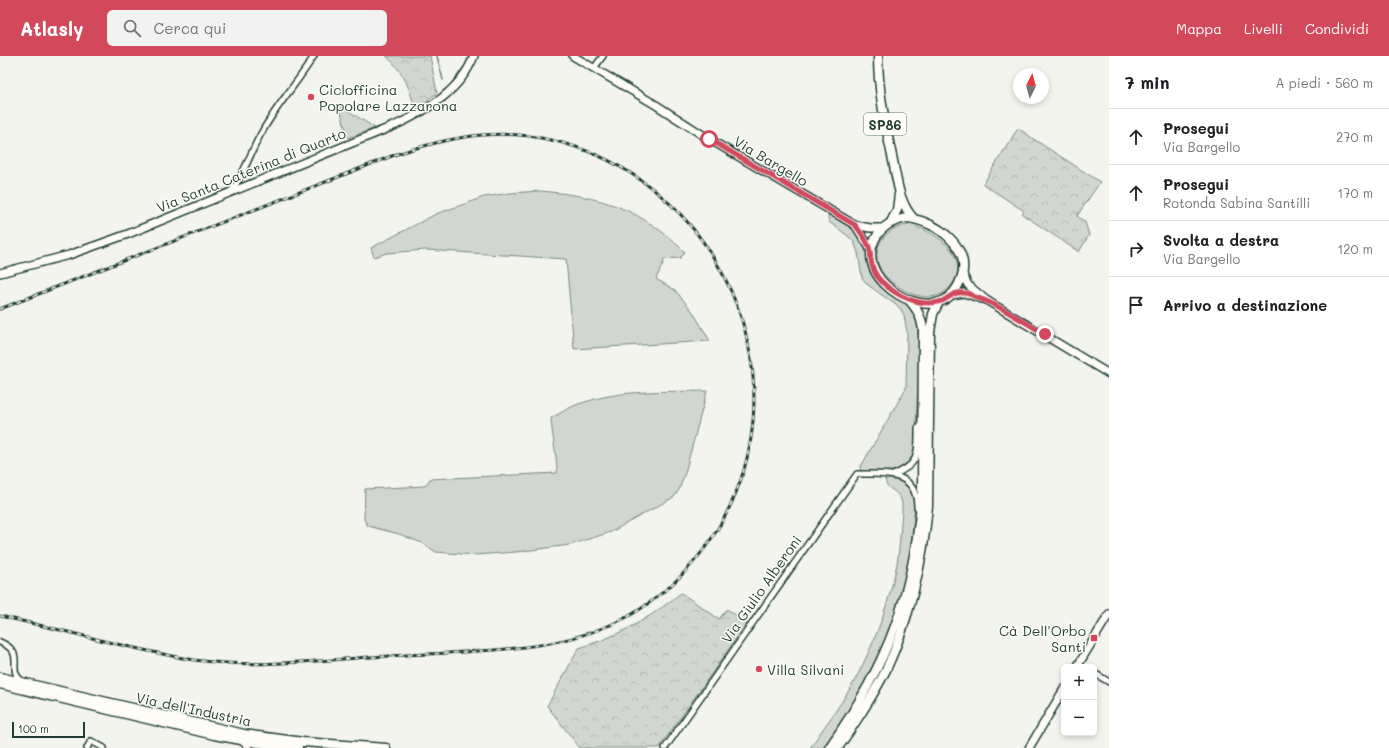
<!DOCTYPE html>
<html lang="it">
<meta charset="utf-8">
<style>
:root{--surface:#fff;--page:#f2f2f2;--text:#202124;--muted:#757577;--line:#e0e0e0;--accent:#d1495b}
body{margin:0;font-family:Mali,sans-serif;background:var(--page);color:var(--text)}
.controls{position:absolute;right:12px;bottom:12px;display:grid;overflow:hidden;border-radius:6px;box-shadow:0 2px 6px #0003}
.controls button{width:36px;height:36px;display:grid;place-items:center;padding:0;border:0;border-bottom:1px solid var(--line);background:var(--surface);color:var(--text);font:20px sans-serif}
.compass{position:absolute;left:1013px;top:12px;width:36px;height:36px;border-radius:50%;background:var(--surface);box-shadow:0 2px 6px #0003;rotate:6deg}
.scale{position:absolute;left:12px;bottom:10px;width:73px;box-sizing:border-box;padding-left:4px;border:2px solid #1f3d34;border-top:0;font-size:11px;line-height:14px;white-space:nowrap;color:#1f3d34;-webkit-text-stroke:3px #fdfcf7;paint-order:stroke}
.stop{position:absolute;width:12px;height:12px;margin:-9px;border:3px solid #d1495b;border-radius:50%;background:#fff}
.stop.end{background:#d1495b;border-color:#fff;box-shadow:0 1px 4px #0008}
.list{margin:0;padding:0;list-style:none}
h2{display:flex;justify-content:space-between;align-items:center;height:52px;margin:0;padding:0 16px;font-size:17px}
h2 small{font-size:13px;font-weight:400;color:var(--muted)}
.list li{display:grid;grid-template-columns:26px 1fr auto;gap:12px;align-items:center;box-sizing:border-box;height:56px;padding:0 16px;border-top:1px solid var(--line)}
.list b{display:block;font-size:15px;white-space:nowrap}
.list p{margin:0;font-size:13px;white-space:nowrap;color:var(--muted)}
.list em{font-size:13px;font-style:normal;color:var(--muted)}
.icon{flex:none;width:22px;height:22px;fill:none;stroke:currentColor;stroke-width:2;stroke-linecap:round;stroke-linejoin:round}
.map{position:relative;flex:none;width:1109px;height:692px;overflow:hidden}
header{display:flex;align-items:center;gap:24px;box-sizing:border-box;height:56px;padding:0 20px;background:var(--accent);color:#fff}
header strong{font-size:19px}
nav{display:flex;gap:22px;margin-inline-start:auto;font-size:14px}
.search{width:280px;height:36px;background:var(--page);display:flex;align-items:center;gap:10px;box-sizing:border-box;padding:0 14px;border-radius:6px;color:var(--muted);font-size:15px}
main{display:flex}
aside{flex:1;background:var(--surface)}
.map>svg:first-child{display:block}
.green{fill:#d1d6d1;stroke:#788a82}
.forest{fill:url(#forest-crowns);stroke:#788a82}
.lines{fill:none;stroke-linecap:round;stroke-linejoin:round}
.stream{stroke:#6e8179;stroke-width:1.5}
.street-casing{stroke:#1f3d34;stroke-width:8}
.secondary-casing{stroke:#1f3d34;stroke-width:10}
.primary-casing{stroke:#1f3d34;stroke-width:11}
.street{stroke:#fdfcf7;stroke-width:5}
.secondary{stroke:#fdfcf7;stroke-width:7}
.primary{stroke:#fdfcf7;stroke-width:8}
.rail-casing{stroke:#1f3d34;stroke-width:3}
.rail{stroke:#fdfcf7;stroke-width:1.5;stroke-dasharray:4.5;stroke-linecap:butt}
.route{stroke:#d1495b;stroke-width:5}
.poi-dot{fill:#d1495b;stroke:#fdfcf7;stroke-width:1.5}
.labels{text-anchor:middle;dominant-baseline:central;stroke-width:3;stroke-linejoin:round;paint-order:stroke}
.shield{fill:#fdfcf7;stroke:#62766e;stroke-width:1}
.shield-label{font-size:13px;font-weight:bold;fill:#1f3d34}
.poi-label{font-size:14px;fill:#1f3d34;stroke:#fdfcf7;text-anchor:start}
.street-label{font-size:14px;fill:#1f3d34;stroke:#fdfcf7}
</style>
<header>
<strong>Atlasly</strong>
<div class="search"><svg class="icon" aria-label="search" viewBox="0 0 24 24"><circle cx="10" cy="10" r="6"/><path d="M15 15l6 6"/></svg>Cerca qui</div>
<nav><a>Mappa</a><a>Livelli</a><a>Condividi</a></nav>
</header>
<main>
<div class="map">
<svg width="1109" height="692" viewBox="0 0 1109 692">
<defs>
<pattern id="forest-crowns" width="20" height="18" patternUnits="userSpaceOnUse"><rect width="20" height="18" fill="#d1d6d1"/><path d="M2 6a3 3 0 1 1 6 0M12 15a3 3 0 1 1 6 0" fill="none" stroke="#b3b9b4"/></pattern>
</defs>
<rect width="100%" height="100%" fill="#f4f4ef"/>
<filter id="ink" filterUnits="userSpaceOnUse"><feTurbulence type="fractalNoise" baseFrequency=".025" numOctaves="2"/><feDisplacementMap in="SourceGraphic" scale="8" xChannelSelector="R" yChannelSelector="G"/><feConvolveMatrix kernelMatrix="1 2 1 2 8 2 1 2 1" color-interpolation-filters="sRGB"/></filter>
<g filter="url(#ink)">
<path class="green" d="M339,49L375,72L348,82Z
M540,135C601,140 640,152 685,196L680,202L665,203L656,223L675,234L693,256L710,285L574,293L566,203L425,194L387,197L374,201L371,192L436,158L484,141L510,137Z
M829,159C843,167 862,176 866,193C868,205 865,210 873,222C882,237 904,240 912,254C923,271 918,326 917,347C916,362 916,378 916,393C911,421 883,415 861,415L860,412L906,332L907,276L904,259L900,252L868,229L862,222L858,197L854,186L848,180L829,166L828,161Z
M907,169C932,172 971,198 953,227C949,233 943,238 936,240C918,245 888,229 880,212C870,191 886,172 907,169Z
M707,335L685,417L679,434L674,441L611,476L570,489L516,496L475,499L436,496L422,487L399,478L368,470L364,464L365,433L425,430L430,423L557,417C557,398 552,381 551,362C561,357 571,350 582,347C622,333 666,336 707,335Z
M885,423C904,423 913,430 915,449L909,507L899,547L887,583L870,619L849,656L824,692H810C823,672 839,652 851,631C871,596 886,557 895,517C900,497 900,476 902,456C902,451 903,445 899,440C894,433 886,433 885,423Z"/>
<path class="forest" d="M386,0H430L437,37L415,53C409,30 404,16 386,0Z
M1018,72L1032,82L1100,126L1077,160L1085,166L1089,179L1079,196L1022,158L1024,155L983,128Z
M681,537L719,563L727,553L747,567L659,692H580L547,650L579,592C621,579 647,564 681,537Z"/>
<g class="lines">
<path class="stream" d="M437,0L443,24"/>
<defs>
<path id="street" d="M594,12L603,0
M231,135C243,122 252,92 262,76C277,49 298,26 314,0
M893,419C920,408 918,398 918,372
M0,586C28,598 5,613 22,625
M1094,617L1109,626
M242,686L249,692
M87,692L91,685L104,692
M665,692L857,418C884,418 917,414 917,451"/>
<path id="secondary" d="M573,0L656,49L709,83L855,169L870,172H884
M855,169L868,189L871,195
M0,217L69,199L128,178L396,69C428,54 461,34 474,0
M963,219L968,229L986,244L1109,318
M951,239L964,237L982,243
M1077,611L1109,558
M1029,692L1064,633"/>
<path id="primary" d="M878,0C878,34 885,67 892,100C897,122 898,146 914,163
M906,162C935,164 973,191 961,223C958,231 952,240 944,244C915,260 855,221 875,183C882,170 892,165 906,162Z
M891,166L897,154L899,138
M0,621L244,678L303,686L386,692
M0,628L214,679L258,687L298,692
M829,692C888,608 915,537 922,434L923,273C921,260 917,253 909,244
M838,692C855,667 872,642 886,614C910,562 923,507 928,450L930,276L933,258L939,246"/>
</defs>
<use href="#street" class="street-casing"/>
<use href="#secondary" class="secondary-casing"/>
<use href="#primary" class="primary-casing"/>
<use href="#street" class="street"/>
<use href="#secondary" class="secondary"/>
<use href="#primary" class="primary"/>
<defs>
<path id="rail" d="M0,253L397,98C440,84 484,74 529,80C719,106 819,333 707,489C686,518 660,542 629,560C577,588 521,593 464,596C433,598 402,599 371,601C313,605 252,612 194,604C164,599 134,592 104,585C69,576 35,568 0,560"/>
</defs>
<use href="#rail" class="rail-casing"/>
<use href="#rail" class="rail"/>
</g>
</g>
<g class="lines" filter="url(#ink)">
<path class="route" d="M709,83L855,169C860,176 869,186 870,195C871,197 870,201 871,204C872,212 876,220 881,225C896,240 921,252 942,245C949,242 954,235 964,237C968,237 972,239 975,241C1000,249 1022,265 1045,278"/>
</g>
<g class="poi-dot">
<circle cx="311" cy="41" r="4"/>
<rect x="1090" y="578" width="8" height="8" rx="2"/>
<circle cx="759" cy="613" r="4"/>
</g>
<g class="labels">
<rect class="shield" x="864" y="57" width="42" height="22" rx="3"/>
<g class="shield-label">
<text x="885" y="68">SP86</text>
</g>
<g class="poi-label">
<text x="319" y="33">Ciclofficina<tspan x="319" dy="16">Popolare Lazzarona</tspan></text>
<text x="1086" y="574" text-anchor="end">Cà Dell'Orbo<tspan x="1086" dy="16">Santi</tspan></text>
<text x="767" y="613">Villa Silvani</text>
</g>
<g class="street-label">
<text transform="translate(771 105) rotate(31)">Via Bargello</text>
<text transform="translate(251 114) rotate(-22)">Via Santa Caterina di Quarto</text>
<text transform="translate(761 533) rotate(-55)">Via Giulio Alberoni</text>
<text transform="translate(194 653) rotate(12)">Via dell'Industria</text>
</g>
</g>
</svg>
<div class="controls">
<button>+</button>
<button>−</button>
</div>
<svg class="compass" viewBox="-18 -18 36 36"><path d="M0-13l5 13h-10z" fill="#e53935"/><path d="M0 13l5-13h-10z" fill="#757577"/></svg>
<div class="scale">100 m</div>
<div class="stop" style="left:709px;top:83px"></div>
<div class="stop end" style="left:1045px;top:278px"></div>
</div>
<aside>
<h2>7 min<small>A piedi · 560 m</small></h2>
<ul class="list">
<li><svg class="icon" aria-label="ahead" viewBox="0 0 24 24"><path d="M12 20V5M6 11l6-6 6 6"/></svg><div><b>Prosegui</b><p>Via Bargello</p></div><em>270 m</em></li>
<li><svg class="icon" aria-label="ahead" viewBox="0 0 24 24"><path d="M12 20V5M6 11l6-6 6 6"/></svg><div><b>Prosegui</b><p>Rotonda Sabina Santilli</p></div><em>170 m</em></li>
<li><svg class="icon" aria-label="right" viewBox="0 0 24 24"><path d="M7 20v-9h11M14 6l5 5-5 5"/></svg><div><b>Svolta a destra</b><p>Via Bargello</p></div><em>120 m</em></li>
<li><svg class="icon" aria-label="arrive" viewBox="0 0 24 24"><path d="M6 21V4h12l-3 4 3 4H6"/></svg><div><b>Arrivo a destinazione</b></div></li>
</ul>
</aside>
</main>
